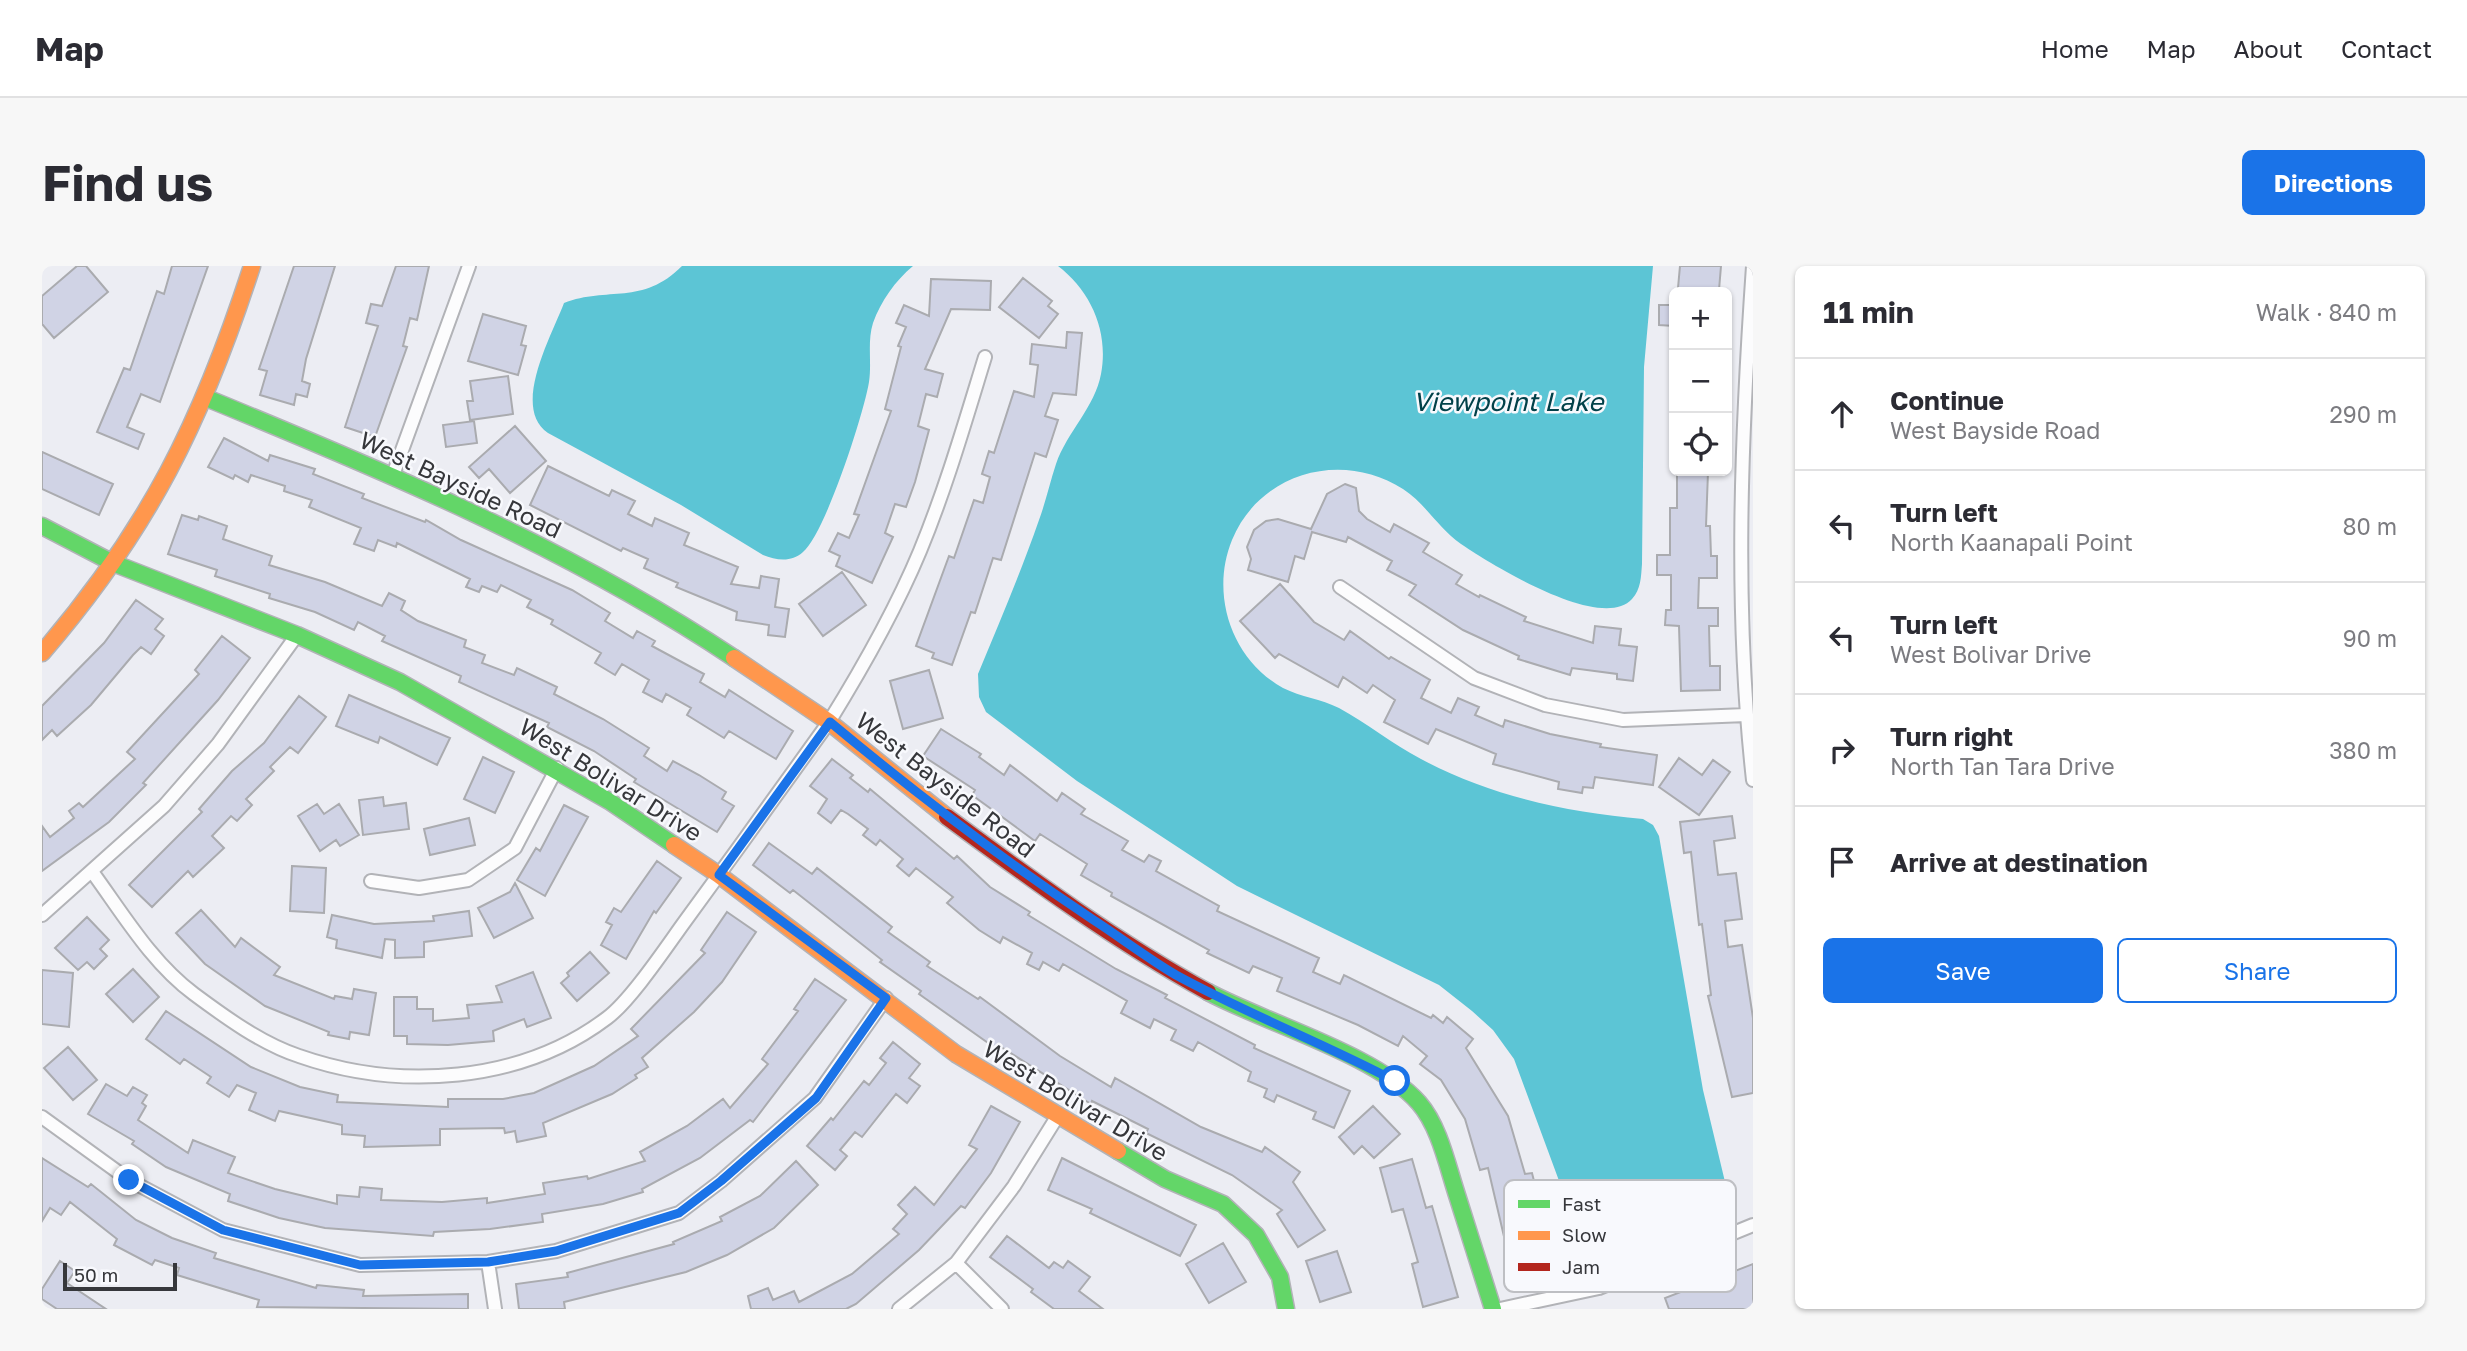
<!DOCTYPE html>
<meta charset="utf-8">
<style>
:root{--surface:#fff;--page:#f7f7f7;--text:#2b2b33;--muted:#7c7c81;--line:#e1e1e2;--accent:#1a73e8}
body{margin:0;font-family:"Golos Text",sans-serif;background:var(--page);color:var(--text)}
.controls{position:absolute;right:21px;top:21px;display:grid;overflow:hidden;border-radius:10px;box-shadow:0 2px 5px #0004}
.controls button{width:63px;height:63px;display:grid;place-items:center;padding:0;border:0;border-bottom:2px solid var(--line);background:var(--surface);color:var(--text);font:35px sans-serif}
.scale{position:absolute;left:21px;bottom:18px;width:114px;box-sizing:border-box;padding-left:7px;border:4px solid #36373b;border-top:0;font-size:19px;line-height:24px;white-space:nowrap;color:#36373b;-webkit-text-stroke:5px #f8f9fd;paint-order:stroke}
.stop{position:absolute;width:21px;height:21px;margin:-16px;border:5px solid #1a73e8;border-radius:50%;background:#fff}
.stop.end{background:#1a73e8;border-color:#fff;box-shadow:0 2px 7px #0008}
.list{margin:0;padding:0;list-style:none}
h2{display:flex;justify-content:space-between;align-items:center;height:91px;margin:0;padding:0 28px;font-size:30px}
h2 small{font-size:23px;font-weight:400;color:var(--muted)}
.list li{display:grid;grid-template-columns:46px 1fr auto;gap:21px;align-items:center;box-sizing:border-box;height:112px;padding:0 28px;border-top:2px solid var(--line)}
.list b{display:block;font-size:26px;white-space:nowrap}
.list p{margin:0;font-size:23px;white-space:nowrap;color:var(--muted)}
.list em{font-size:23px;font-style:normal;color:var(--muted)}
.actions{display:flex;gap:14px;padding:21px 28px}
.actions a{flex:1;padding:16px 0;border:2px solid var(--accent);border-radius:10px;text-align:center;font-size:24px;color:var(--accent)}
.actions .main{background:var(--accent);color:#fff}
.icon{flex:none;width:38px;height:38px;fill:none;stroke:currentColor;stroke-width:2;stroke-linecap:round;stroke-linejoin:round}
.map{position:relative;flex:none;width:1711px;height:1043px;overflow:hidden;border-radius:10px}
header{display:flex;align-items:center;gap:42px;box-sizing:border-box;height:98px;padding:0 35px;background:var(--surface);border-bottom:2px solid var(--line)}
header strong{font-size:33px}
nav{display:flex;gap:38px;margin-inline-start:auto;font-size:24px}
.intro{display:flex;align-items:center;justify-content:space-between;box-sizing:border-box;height:168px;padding:0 42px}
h1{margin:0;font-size:49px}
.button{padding:18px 32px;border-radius:10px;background:var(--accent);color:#fff;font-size:24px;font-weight:700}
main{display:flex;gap:42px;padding:0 42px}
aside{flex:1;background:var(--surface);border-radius:10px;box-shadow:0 2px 5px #0004}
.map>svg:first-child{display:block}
.water{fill:#5cc5d5}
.building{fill:#d0d3e5;stroke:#aaabaf;stroke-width:2}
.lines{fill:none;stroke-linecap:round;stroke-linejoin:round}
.street-casing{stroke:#b2b3b7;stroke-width:16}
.fast-casing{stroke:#b2b3b7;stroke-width:19}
.slow-casing{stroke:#b2b3b7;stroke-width:19}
.jam-casing{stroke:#b2b3b7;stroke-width:19}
.street{stroke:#fcfcfd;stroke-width:12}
.fast{stroke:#63d668;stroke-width:16}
.slow{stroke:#ff974d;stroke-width:16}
.jam{stroke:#b3261e;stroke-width:16}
.route{stroke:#1a73e8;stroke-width:9}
.labels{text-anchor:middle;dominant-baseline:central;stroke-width:5;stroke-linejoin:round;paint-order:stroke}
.street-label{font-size:24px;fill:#36373b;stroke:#f8f9fd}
.water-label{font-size:26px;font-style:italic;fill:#014149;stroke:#f8f9fd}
.key{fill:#f8f9fd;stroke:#bebfc3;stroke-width:2}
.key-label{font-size:19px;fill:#36373b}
</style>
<header>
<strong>Map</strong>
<nav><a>Home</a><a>Map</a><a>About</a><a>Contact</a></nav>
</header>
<div class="intro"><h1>Find us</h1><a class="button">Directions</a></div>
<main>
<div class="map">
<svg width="1711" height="1043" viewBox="0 0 1711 1043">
<rect width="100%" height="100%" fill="#ecedf3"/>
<path class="water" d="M640,0H871C853,15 839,35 831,57C825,76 830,96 827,116C822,147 783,268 761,286C749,297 734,294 721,289L639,239L506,167C469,142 509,71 522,37C566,20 600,40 640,0Z
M1016,0H1611L1602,101L1600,298C1599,311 1599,323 1590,333C1559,367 1447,297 1419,278C1396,262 1384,238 1361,223C1300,184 1218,206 1190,274C1168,328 1189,393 1241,422C1259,431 1279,433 1297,442C1325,457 1350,478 1379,493C1448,530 1524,546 1601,553L1611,559L1617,570L1661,824L1684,920C1685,959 1612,980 1581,992H1558L1540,977L1472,793L1451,764L1430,745L1397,719L1195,620L1035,515L944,446L937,431L936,408C957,357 979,306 997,254C1004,235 1008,216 1014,198C1025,166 1053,141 1059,108C1067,66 1049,25 1016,0Z"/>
<path class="building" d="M35,0H44L66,26L12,72L0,58V30Z
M130,0H166L118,136L99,128L85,161L102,168L96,183L55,166L82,102L88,104L115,25L122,28Z
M252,0H293L264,93L260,115L268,118L265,131L254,128L252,139L218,129L225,105L217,103Z
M354,0H387L375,54L368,52L361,80L365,81L333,171L303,161L336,60L324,57L329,38L340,40Z
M1638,0H1679L1677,24L1636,22Z
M981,12L1010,35L1006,40L1016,48L997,72L957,41Z
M889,13L949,15L948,44L909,43L883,103L901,108L895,131L884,128L876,160L887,164L873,216L864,241L853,238L843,267L851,271L830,317L794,300L798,290L787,285L796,267L807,272L817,249L812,248L849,145L843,143L859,81L856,80L864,61L854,57L862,39L887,50Z
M1617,39H1632V60L1617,59Z
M441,48L484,60L479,79L484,80L476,109L426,95Z
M1025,66L1040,67L1034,129L1011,127L1003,150L1016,154L1004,191L993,187L959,294L951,292L933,347L929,346L910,399L890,392L892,387L874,380L907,290L912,292L932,234L941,237L948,211L940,208L947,185L952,187L972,125L992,131L996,99L988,98L990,78L1024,82Z
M466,110L471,148L428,154L425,135H431L428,115Z
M432,155L435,177L404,181L401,159Z
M473,160L504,195L468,227L447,203L437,212L427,201Z
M182,172L226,195L228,189L273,203L271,208L322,228L320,232L383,256L384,254L419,274L530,324L568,347L563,355L591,372L595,365L613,375L610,380L662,408L658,416L683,431L687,424L751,465L734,493L687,465L682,472L645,449L649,442L624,428L620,436L601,426L607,414L580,398L573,409L553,397L559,387L509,358L511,354L485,341L489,334L459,319L455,326L440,320L437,326L424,321L428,313L355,277L354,281L336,274L332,285L312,278L319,262L267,241L270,234L242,225L243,220L209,209L206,216L193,209L191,213L166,201Z
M0,186L71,218L57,249L0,223Z
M506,200L567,230L570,224L593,235L586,248L610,260L613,252L647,267L642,279L696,301L689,318L717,322L719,310L737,313L733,341L747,343L743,371L726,369L727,359L694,354L695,346L634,321L636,317L602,302L606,293L581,282L579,285L488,239Z
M1666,206L1664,260H1668L1669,290H1675V312H1657L1656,342H1676V360H1667L1668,400H1678V424L1639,425L1637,360L1623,359L1624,344H1629V309H1615V289H1628V242H1635V207Z
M1303,218L1314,222L1317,245L1325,253L1348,266L1352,258L1387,277L1381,286L1420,309L1414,318L1437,331L1438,329L1484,351L1482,355L1551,377L1553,360L1579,363L1577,379L1595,381L1591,415L1575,413V408L1530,402L1528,409L1476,393L1477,390L1421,364L1367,329L1374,319L1345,304L1350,295L1306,271L1304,276L1270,266L1262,293L1253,290L1246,316L1206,304L1209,293L1205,281L1212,264L1224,255L1236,253L1269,263L1285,228Z
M140,249L156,254L157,250L185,260L181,273L230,290L227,299L283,316L340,340L347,327L363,335L359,344L376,355L424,374L422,381L443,389L440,397L472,409L475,402L515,421L512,428L561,453L607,482L602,490L625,505L631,495L657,509L684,526L680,533L692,540L675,566L592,516L594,513L552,485L505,461L507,457L417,416L419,410L340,375L343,370L316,356L312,364L273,346L227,332L228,328L173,310L175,304L126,288Z
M800,306L824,339L781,370L757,338Z
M1238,318L1272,356L1302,374L1308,365L1347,393L1349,391L1388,414L1379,432L1409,447L1416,432L1437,441L1433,449L1461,461L1463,454L1508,468L1559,478L1558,481L1615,489L1611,519L1553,511L1551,522L1541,521L1540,527L1516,523L1517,516L1451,498L1454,488L1394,463L1386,478L1342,456L1353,434L1331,419L1325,427L1301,411L1296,421L1237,388L1233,392L1198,355Z
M94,334L121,353L113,363L122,370L109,388L99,381L91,389L49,439L15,470L10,464L0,474V440L62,377Z
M180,370L208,392L176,434L101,517L104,519L67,556L0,605V560L8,571L32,552L27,545L37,537L41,541L93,493L85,486L157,408L153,404Z
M887,404L901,452L861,463L848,415Z
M307,429L408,472L395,499L338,471L336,477L294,460Z
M257,430L284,451L256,487L248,481L228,501L232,505L204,533L210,539L195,555L189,550L170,570L182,582L151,611L146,605L110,641L87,619L160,546L157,543L190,505L222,477Z
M899,463L939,488L937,491L962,509L968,499L1015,535L1020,527L1043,543L1039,548L1086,575L1080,584L1102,596L1107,589L1119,595L1114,605L1177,640L1175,645L1277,692L1271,706L1298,718L1302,709L1389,752L1391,749L1401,757L1405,751L1431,773L1424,782L1466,850L1483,908L1490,907L1513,998L1475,1007L1468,978L1464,979L1446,902L1438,904L1423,853L1399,814L1378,798L1385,790L1361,770L1356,780L1316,759L1235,725L1240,712L1211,700L1207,707L1165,687L1167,684L1069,630L1070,627L1039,609L1045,598L998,568L993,575L930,529L933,524L881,490Z
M441,491L472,506L453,547L422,533Z
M1637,492L1660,509L1671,494L1688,506L1657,549L1617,521Z
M790,493L811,509L808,512L826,526L828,523L912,593L915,590L948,621L988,646L986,649L1074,703L1125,729L1123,732L1213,779L1212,782L1308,825L1292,862L1271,853L1274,846L1235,829L1232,836L1222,831L1225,823L1206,815L1209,806L1156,776L1151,785L1129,774L1134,764L1112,753L1108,762L1079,747L1085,735L1021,698L1017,705L1001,696L997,704L985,698L990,687L961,671L958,677L937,664L905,637L911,631L874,602L867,610L855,600L861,593L838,574L834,579L821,569L826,563L806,548L799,544L789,557L776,547L785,533L768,520Z
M341,531L342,540L364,537L367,563L321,569L317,534Z
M275,538L282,548L297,538L317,569L298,580L294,574L278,585L256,550Z
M522,539L546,551L503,630L475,614L494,582L498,585Z
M1690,550L1693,572L1672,575L1676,609L1694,607L1700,653L1683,655L1686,681L1700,679L1711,752V827L1690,831L1666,730L1669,729L1660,658L1657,659L1649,586L1642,587L1638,556Z
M427,552L433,579L388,589L382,563Z
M727,577L770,608L775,602L850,661L846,666L888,696L885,700L936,733L938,731L1018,790L1069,821L1073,812L1159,861L1220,886L1223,881L1258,906L1251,916L1283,964L1256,981L1235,948L1240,944L1190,909L1104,867L1106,863L1050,835L1049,838L959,781L956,784L877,728L879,725L838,696L840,694L751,624L748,627L711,599Z
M615,595L639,612L614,647L612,645L584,693L559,679L570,659L564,656L572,642L579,646Z
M250,600L284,602L282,647L248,645Z
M473,617L491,652L452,672L436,642L468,626Z
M159,644L193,681L199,672L238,701L232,709L292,733L293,730L310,733L312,723L334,727L327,769L308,766L307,773L286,769L287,766L223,740L163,698L134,667Z
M427,645L430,670L382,676V691L353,692V674L343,673L340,692L294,682L295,674L285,671L290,649L332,658L392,655L391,650Z
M685,646L714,666L680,716L652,746L600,792L606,801L593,809L595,812L570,828L501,857L504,870L475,876L473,865L463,867L462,862L398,863V879L322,881L323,870L300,868V859L237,845L233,855L207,844L214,827L195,819L187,831L165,817L169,811L142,793L138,798L104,773L124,745L209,801L258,821L296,829L295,836L406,841V833H461L492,827L552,800L596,770L589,763L663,687L659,684Z
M45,651L67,674L58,683L65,690L52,703L45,696L36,704L13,682Z
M548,686L567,707L535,735L519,717L527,710L525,707Z
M91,703L117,731L91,756L64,728Z
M0,704L31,707L27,761L0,758Z
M491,706L509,752L485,761L482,753L451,765L452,775L406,779L365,778V770H352V731H375V743H391V755L427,752L425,739L460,736L454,720Z
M773,713L804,734L711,856L708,854L658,892L600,923L601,926L561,938L500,948L501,956L448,963L392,966L391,970L283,962L237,952L186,935L188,928L124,901L90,878L92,875L46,848L64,818L85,830L91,821L105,829L100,837L104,840L96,854L146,887L151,874L193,891L186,907L233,923L295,938V929L317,931L318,921L340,923L339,934L400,936L445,932V937L503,928L501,917L545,910L546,913L603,895L598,886L645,860L681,833L688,842L726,798L720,793L756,745L752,743Z
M851,776L878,798L867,812L878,820L865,837L854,828L820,871L813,866L798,884L805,890L793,904L765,880L789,852L791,854L822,815L827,819L844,797L838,792Z
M26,781L55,814L31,834L2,802Z
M949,840L978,856L949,907L923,942L919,940L877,984L814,1038L804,1043H709L706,1030L726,1022L731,1034L752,1025L757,1036L810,1008L857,968L851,963L865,948L856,939L873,921L892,939L935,883L927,879Z
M1331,840L1358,868L1332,892L1320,880L1312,888L1297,871Z
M0,892L46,921L49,918L94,954L130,972L174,987L172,992L274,1022L275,1019L322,1024L321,1030L426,1028V1043L215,1041L217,1034L135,1009L137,1002L113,994L110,999L72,979L75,973L28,936L19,949L8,942L0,955Z
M1020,892L1154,959L1138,990L1048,947L1050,943L1006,924Z
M1370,893L1384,942L1390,940L1416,1031L1381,1041L1370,998L1376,996L1361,943L1350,946L1338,902Z
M754,895L776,919L732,962L685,989L644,1006L522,1036L523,1043H477L474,1018L526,1011L525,1007L632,978L631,976L680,955L678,951L718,930Z
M965,970L1007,1002L1012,996L1021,1002L1026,995L1048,1011L1037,1025L1061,1043H1012L989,1026L991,1023L948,991Z
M1181,977L1204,1016L1167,1037L1144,998Z
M1295,985L1309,1026L1278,1036L1264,995Z
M18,995L33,1005L25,1017L64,1043H15L0,1033V1023Z
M1711,998V1043H1627L1623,1032Z"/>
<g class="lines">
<defs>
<path id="street" d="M1711,0C1699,172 1692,343 1711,514
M351,209L427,0
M1298,321L1432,412L1503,439L1581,454L1704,449
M51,607C81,648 110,697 152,728C183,751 220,778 257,790C357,825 479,817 565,752C588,735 623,683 641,658C690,591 739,523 787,456C821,401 853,345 878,285C904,222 923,156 943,91
M329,615L377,622L426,614L473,582L515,502
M0,649L122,540L176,478L255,369
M0,851L87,914L181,964L318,999L446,996L514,985L637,947L679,915L773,832L844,732
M446,996L453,1043
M914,997L960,1043
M857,1043L914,997L972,920L1015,851
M1458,1043L1557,1022L1711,959"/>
<path id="fast" d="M162,131C345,206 527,282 692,392
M0,260L71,297L255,369L358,416L567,535L632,579
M1166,726C1226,758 1335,789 1377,837C1397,860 1405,898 1414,926C1426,965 1439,1004 1451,1043
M1076,885L1123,913L1181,938L1214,969L1238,1011L1244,1043"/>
<path id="slow" d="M0,387C107,263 160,155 210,0
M692,392L787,456L905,551
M632,579L677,609L914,788L1076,885"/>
<path id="jam" d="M905,551C989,613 1075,676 1166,726"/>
</defs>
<use href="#street" class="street-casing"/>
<use href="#fast" class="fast-casing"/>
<use href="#slow" class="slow-casing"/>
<use href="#jam" class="jam-casing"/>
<use href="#street" class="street"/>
<use href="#fast" class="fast"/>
<use href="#slow" class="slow"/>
<use href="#jam" class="jam"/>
</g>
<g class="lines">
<path class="route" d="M87,914L181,964L318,999L446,996L514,985L637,947L679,915L774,832L844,732L677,609L788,456C872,526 958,592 1050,653C1078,671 1105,692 1134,709C1205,748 1281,777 1353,815"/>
</g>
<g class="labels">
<g class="street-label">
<text transform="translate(419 218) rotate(25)">West Bayside Road</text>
<text transform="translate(569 513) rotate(32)">West Bolivar Drive</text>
<text transform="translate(904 518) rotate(38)">West Bayside Road</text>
<text transform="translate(1034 834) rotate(31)">West Bolivar Drive</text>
</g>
<g class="water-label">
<text x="1466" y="135">Viewpoint Lake</text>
</g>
</g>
<rect x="1462" y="914" width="232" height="112" rx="10" class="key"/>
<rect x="1476" y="934" width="32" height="8" fill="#63d668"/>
<rect x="1476" y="965" width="32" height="9" fill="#ff974d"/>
<rect x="1476" y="997" width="32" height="8" fill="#b3261e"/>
<g class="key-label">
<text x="1520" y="945">Fast</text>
<text x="1520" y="976">Slow</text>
<text x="1520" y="1008">Jam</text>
</g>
</svg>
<div class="controls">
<button>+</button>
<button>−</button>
<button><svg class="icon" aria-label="locate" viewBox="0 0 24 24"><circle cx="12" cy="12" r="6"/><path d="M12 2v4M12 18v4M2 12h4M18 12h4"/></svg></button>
</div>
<div class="scale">50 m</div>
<div class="stop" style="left:1353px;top:815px"></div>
<div class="stop end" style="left:87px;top:914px"></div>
</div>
<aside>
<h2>11 min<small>Walk · 840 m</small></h2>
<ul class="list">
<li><svg class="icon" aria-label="ahead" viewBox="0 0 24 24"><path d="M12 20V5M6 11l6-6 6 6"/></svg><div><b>Continue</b><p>West Bayside Road</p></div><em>290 m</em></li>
<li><svg class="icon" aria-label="left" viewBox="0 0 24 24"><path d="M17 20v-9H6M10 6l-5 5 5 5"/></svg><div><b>Turn left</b><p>North Kaanapali Point</p></div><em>80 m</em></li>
<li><svg class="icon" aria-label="left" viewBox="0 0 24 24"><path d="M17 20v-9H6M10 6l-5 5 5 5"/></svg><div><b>Turn left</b><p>West Bolivar Drive</p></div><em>90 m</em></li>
<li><svg class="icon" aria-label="right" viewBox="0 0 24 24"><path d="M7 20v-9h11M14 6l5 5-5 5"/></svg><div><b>Turn right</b><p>North Tan Tara Drive</p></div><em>380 m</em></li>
<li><svg class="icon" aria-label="arrive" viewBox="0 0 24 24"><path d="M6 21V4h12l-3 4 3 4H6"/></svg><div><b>Arrive at destination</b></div></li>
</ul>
<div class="actions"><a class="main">Save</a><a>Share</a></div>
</aside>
</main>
